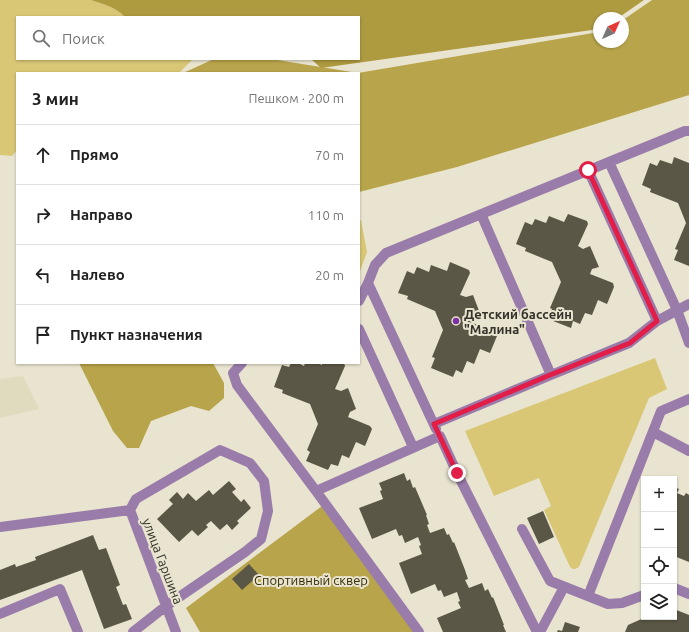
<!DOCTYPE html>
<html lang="ru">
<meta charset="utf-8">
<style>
:root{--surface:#fff;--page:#f2f2f2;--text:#222;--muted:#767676;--line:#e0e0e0}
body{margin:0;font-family:Ubuntu,sans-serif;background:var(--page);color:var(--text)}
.controls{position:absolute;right:12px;bottom:12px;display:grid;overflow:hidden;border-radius:0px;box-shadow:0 1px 3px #0004}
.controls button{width:36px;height:36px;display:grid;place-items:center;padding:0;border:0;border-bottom:1px solid var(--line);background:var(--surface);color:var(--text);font:20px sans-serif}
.compass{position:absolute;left:593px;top:12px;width:36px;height:36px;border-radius:50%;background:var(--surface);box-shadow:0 1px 3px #0004;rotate:45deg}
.stop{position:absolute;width:12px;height:12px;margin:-9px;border:3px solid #e11d48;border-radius:50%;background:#fff}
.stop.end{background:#e11d48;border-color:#fff;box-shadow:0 1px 4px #0008}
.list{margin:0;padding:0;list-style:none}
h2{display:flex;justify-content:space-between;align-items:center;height:52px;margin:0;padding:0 16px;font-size:17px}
h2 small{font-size:13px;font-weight:400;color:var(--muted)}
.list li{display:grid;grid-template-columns:26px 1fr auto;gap:12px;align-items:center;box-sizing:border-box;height:60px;padding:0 16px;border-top:1px solid var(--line)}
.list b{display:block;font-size:15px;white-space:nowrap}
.list em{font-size:13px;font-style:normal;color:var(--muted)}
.icon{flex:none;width:22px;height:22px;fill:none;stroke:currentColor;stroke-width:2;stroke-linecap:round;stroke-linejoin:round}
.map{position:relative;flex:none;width:689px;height:632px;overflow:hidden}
.search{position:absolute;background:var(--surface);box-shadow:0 1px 3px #0004;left:16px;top:16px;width:344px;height:44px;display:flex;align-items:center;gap:10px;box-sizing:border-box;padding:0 14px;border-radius:0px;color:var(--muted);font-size:15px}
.panel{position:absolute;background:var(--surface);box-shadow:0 1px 3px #0004;left:16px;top:72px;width:344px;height:292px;border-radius:0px}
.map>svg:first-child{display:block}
.built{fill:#e0dabe}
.green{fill:#d9c776}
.forest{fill:#b8a44a}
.water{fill:#ae9a3f}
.building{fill:#5b5746}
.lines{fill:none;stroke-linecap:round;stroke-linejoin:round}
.minor{stroke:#9a7cab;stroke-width:10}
.route{stroke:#e11d48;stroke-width:5}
.poi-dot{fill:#7d30a1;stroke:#e8e4cf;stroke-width:1.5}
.labels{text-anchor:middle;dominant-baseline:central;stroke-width:4;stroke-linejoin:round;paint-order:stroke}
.poi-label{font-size:13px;font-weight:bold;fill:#34322a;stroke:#e8e4cf;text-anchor:start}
.street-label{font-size:13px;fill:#34322a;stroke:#e8e4cf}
.park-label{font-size:13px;fill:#352c04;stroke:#e8e4cf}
</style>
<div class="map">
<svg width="689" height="632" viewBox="0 0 689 632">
<rect width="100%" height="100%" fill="#e8e4cf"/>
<path class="built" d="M23,376L39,409L0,418V379Z"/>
<path class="green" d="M0,0H91L110,6L122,13L125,17H17V59H193L179,73H17V150L12,156L0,155Z
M359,220H361L367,252L359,274Z
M655,358L667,389L649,398L581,562C579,567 578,569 573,569L570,567L544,510L551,506L539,478L494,496L465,431Z"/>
<path class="forest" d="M652,0H689V95L457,167L359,192V73H183L214,59H271L358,73L599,32V42H623V20Z
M79,363H213L224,383V398L209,411L191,406L151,421L139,448H127L113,431Z
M322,506L416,632H200L186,608Z"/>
<path class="water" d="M91,0H644L618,18H599V29L321,68L311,59H359V17H125C116,7 103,4 91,0Z"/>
<path class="building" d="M674,157L689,163V266L674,260L678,250L675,249L686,223L678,203L650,192L651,189L642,185L650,163L657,166L660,160L672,164Z
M568,214L587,221L588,224L578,246L583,249L590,246L599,267L592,269L590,274L613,283L614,287L607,304L598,300L592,315L585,313L580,324L573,321L571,328L548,319L552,309L550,308L561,282L552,262L525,251L526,248L516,244L525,222L532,225L535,219L546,223L549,216L564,222Z
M450,262L469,270L470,273L460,295L466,297L473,295L481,316L475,318L473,323L495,332L497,336L490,353L480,349L474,364L467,361L462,373L456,370L453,377L431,368L435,358L432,357L443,330L435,311L407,299L408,296L398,293L407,271L414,274L417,267L429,272L431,265L447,271Z
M291,363H298L304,366L305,363H317L322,365V363H344L345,366L335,389L341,391L348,388L356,409L350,412L348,417L370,426L372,429L365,446L356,442L349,458L342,455L338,466L331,464L328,470L306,461L310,452L307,450L318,424L310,404L282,393L283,390L274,387L282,365L289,367Z
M404,473L407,481L410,479L413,488L415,487L427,515H426L429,524L427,525L430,533L444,528L447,535L449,534L453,543L454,542L465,570L468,579L465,580L469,588L482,583L485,591L488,589L492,598L493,597L504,625H503L506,632H443L437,618L461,608L458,602L460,601L457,592L444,597L441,590L438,591L435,584L411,594L399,563L422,554L419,546L421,545L418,537L405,543L402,535L399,536L396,529L372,539L359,508L383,499L380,491L382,490L379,483Z
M229,481L236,489L232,492L241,502L244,499L251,508L237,521L239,523L232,530L227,524L220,530L211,521L206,525L208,527L198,536L192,530L179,542L157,519L173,504L169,500L177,492L183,499L188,493L196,501L209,490L213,495Z
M674,487L679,489L677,493L684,496L686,493L689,495V562L674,556L675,552H674Z
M543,511L554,537L539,544L527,518Z
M93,535L99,550L106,548L120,585L116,587L123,605L126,604L132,619L104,629L82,570L0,600V570L15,564L16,567L36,560L35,557Z
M249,564L259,575L242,590L232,579Z
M674,609L689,615V632H625L628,625L646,617H674Z
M565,622L580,627L578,632H557L558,630L562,631Z"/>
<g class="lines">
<path class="minor" d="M609,162L677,310L689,343
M588,170L657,321
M481,214L551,375
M368,283L436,429
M359,301L368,283L375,265L386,253L685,131H689
M359,329L413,447
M242,363L233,373L237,385L316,491L419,632
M434,424L551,375L629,343L657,321L689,304
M653,432L689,451
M316,491L440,436L457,473L537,632
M130,510L136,499L220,450L250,463L264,481L268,511L261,539L245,552L166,606L133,632
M0,527L130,510L176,632
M522,529L550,581L608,604L622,603L644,595
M674,588L689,594
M588,596L661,411L689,399
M0,614L60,589L78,632
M540,632L564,587"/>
</g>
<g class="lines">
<path class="route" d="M457,473L434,424L550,375L630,343L657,321L588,170"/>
</g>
<circle class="poi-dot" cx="456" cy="321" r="4"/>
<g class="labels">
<g class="poi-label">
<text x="464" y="314">Детский бассейн<tspan x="464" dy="15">"Малина"</tspan></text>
</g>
<g class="street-label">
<text transform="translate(163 561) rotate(69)">улица Гаршина</text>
</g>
<g class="park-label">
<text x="311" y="580">Спортивный сквер</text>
</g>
</g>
</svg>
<div class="controls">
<button>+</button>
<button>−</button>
<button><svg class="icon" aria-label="locate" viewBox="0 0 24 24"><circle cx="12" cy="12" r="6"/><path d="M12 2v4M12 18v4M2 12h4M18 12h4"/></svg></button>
<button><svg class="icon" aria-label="layers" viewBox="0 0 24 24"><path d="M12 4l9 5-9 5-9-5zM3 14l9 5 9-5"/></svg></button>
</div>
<svg class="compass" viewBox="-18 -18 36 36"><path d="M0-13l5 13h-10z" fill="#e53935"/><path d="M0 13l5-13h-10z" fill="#767676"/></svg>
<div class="stop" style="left:588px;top:170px"></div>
<div class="stop end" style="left:457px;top:473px"></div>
<div class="search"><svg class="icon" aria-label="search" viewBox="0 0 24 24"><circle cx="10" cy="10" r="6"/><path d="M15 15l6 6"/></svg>Поиск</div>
<section class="panel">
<h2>3 мин<small>Пешком · 200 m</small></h2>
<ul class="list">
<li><svg class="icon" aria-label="ahead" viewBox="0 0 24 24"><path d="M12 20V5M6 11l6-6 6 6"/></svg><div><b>Прямо</b></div><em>70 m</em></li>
<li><svg class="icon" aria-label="right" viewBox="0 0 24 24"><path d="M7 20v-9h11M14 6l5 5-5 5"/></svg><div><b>Направо</b></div><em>110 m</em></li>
<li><svg class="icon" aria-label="left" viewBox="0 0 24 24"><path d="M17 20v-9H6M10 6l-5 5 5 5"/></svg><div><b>Налево</b></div><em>20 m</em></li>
<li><svg class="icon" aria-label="arrive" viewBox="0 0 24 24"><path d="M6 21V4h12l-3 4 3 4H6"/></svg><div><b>Пункт назначения</b></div></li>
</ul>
</section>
</div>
